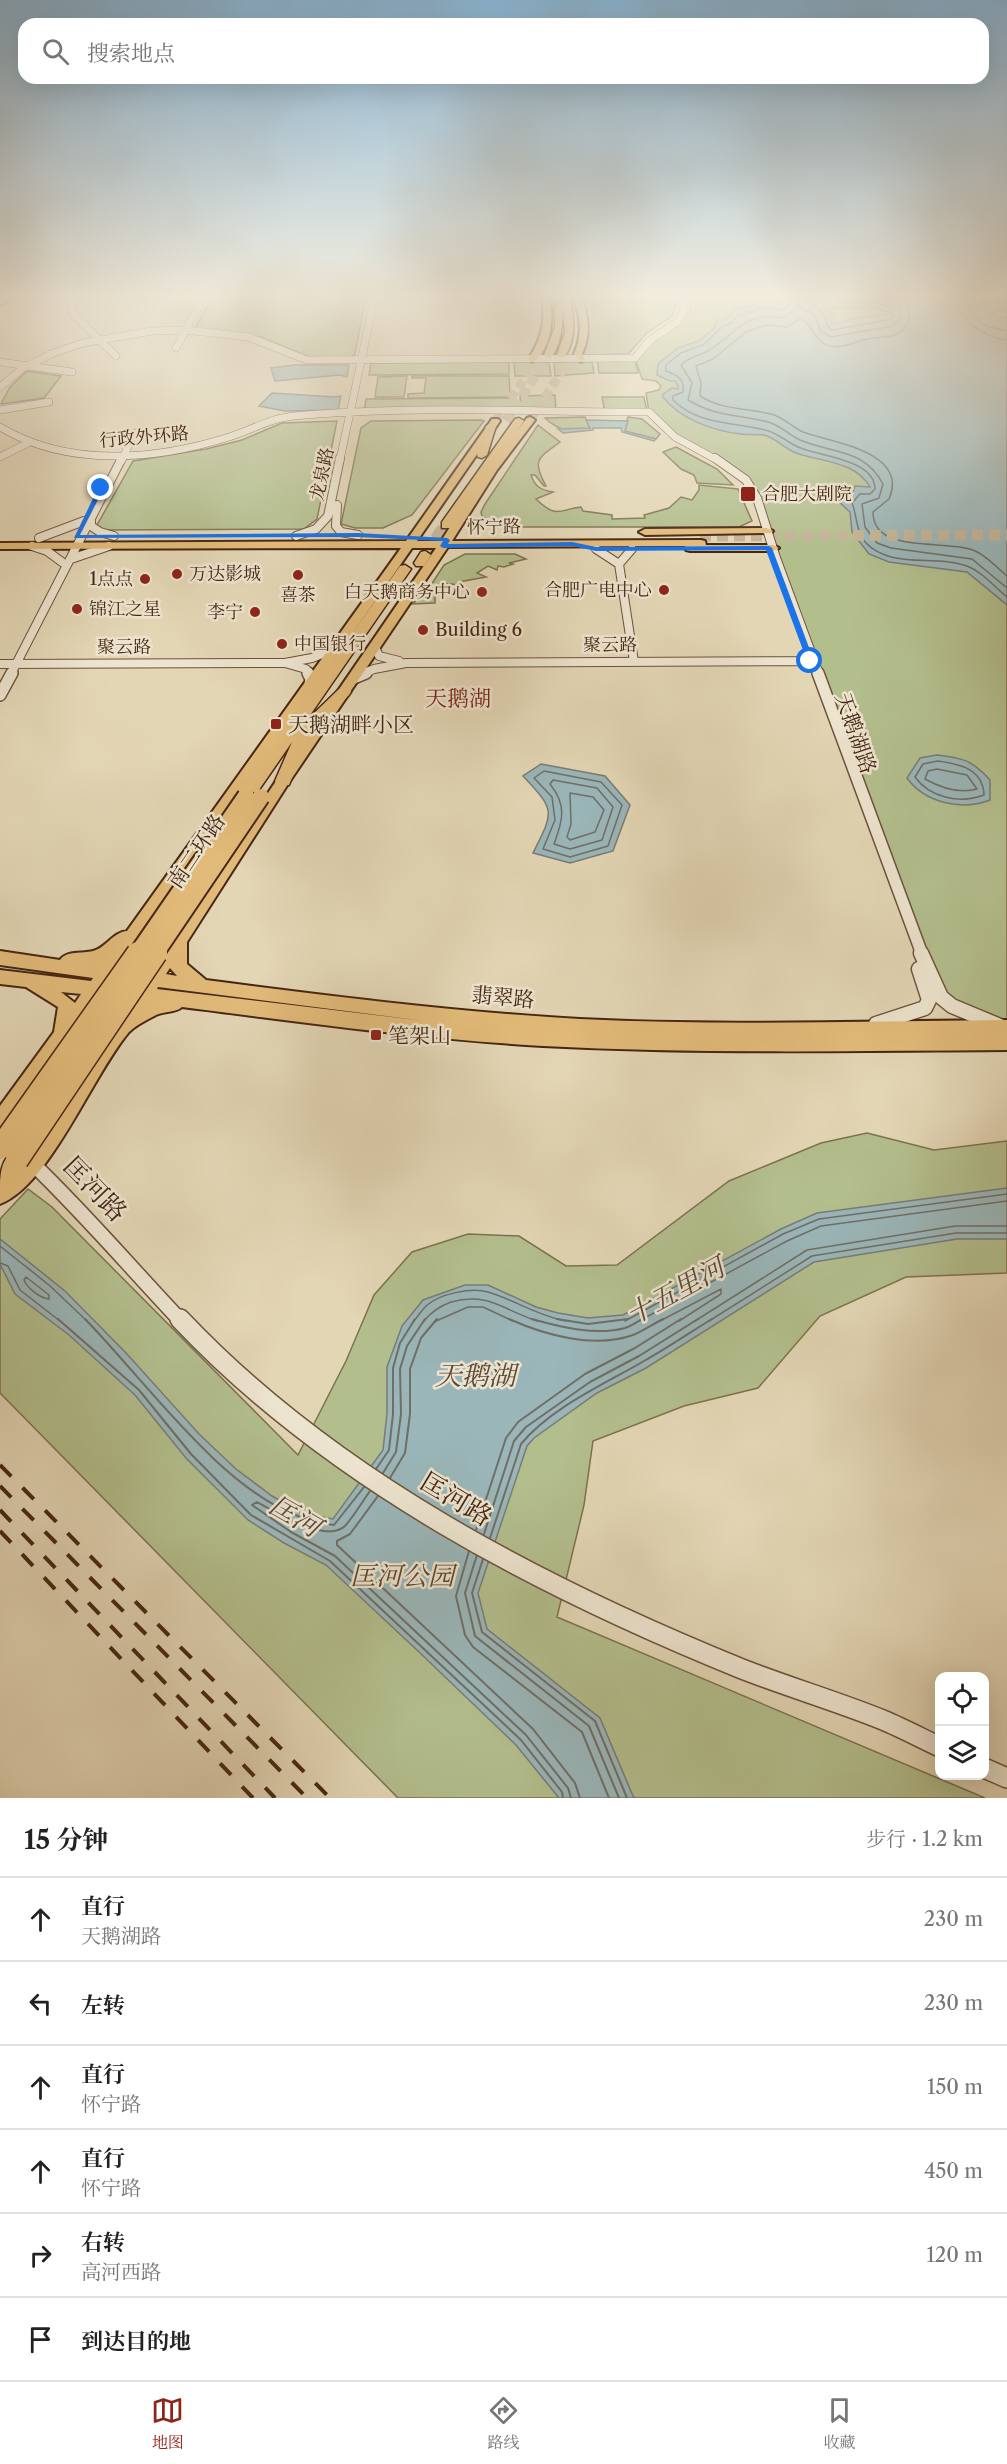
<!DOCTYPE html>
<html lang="zh">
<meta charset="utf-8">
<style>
:root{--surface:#fff;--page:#f6f6f6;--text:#222;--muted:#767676;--line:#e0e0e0;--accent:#8f2418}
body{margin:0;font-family:"Libre Caslon Text","Noto Serif SC",serif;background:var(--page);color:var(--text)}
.controls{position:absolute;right:18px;bottom:18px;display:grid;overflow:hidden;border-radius:12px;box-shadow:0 6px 24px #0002}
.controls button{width:54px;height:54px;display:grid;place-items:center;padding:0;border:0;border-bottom:2px solid var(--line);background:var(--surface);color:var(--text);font:30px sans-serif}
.stop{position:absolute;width:18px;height:18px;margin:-14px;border:4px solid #1a73e8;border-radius:50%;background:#fff}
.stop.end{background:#1a73e8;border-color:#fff;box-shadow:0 2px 6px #0008}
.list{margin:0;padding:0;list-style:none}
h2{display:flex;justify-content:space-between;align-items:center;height:78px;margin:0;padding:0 24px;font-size:26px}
h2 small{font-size:20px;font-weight:400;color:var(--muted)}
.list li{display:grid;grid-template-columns:39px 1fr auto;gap:18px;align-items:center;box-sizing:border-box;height:84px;padding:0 24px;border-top:2px solid var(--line)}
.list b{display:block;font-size:22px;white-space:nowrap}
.list p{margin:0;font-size:20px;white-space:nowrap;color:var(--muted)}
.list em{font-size:20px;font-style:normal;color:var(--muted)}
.icon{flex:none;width:33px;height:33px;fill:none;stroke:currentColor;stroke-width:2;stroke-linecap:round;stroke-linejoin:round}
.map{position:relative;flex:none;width:1007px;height:1798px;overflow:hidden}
.search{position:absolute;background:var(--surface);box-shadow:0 6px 24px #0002;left:18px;right:18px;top:18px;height:66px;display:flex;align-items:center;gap:15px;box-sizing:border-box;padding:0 21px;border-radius:18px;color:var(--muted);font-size:22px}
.sheet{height:582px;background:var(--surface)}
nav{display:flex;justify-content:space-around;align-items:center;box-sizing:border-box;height:84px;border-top:2px solid var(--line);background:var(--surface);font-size:16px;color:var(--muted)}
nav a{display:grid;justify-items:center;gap:3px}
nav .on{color:var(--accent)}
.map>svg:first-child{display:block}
.green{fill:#b3be8d;stroke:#7c7250;stroke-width:1.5}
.water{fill:#9ab6b9;stroke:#787c77;stroke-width:1.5;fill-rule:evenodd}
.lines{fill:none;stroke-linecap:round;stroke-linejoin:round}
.shore-far1{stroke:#706e66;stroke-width:1.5}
.shore{stroke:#706e66;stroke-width:2}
.major-tunnel-far1{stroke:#c4b395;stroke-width:9;stroke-dasharray:9 4.5;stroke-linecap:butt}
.major-tunnel{stroke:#c4b395;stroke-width:11;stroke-dasharray:11 6;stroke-linecap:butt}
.highway-tunnel-far1{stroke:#c4b395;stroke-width:10;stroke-dasharray:10 4.5;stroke-linecap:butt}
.highway-tunnel{stroke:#c4b395;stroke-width:13;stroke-dasharray:13 6;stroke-linecap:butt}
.minor-far4-casing{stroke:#6d523c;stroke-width:8}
.minor-far3-casing{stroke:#6d523c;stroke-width:10}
.minor-far2-casing{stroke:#6d523c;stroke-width:14}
.minor-far1-casing{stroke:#6d523c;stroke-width:17}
.minor-casing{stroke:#6d523c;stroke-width:22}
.major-casing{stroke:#462613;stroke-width:4}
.highway-casing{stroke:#462613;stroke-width:3}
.minor-far4{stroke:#ede4cf;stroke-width:7}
.minor-far3{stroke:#ede4cf;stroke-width:8}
.minor-far2{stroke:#ede4cf;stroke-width:11}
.minor-far1{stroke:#ede4cf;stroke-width:14}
.minor{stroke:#ede4cf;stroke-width:19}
.major{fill:#e2bb7a;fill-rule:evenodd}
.highway{fill:#e2bb7a;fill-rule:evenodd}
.rail{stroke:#462613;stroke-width:4;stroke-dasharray:16 16;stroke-linecap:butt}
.highway-bridge-far1-casing{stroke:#462613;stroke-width:20;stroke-linecap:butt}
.highway-bridge-casing{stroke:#462613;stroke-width:25;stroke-linecap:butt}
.highway-bridge-far1{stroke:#e2bb7a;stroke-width:16}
.highway-bridge{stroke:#e2bb7a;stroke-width:22}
.route{fill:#1a73e8}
.poi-dot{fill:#8f2418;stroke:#ede4cf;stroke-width:2}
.labels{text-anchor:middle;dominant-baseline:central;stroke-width:5;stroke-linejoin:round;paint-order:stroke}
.far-street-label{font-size:18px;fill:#462613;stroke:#ede4cf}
.far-poi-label{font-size:18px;fill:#462613;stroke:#ede4cf;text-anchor:start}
.poi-label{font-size:21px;fill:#462613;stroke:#ede4cf;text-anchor:start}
.street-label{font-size:21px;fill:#462613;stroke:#ede4cf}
.neighbourhood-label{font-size:22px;fill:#7a1f14;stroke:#ede4cf}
.near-street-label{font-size:26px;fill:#462613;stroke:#ede4cf}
.near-park-label{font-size:26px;font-style:italic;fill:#5c442b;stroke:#ede4cf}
.near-water-label{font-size:27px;font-style:italic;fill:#5b4a3c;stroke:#ede4cf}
</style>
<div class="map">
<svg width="1007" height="1798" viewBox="0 0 1007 1798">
<rect width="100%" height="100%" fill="#e3d6b5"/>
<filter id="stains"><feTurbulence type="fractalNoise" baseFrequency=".00333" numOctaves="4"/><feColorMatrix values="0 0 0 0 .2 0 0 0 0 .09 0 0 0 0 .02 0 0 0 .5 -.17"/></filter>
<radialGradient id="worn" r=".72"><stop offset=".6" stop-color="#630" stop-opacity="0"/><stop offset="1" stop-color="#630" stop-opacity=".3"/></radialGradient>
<path class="green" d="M214,295H366L355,354L351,357H309L262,337L198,328L196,326Z
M581,295H671L676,306L672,316L647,333L628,354L585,355L582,354L588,332Z
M686,295H1007V1027L941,997L746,480L675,437L649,412L646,393L659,390L661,386L656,381L642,379L635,358L690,312V304Z
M597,360H635L638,373H599Z
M509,362V374L369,375L371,363Z
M514,362H549L551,376H515Z
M554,362H592L594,373L555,376Z
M27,371L61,376L44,398L1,404L10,387Z
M407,376L404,397H375L378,377Z
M412,376H509L510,393H513V397L408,398V394L424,393L426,378H412Z
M555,395L556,411H521L520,396Z
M602,397H644L647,412H605Z
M514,398L515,411L364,412L366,399Z
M585,417L590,428C570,432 560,432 545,418Z
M628,417L642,419L660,434L656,439L627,432L624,430Z
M481,420L484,421L412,515L383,528H355L341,524L361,428L371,421Z
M337,421L317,519L304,529L103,530L97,525L133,461L206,449L242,440L282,423Z
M538,425L560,442C539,458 531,459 546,486H544L535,475H531C535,487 541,490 553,492L536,499C557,519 558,510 581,507L583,511L612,515V519L645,518L644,515L669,508L681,497L692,500L699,490V485L738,489L752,521L739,527H519C505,526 494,524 482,516L481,512L485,504Z
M676,447L717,469L733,485L697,483L694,475L681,469L663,452Z
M465,554H515L526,559L509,563L513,564L504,567L498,566L497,570L488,566L477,573L486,577L459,582L458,585L444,583L439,585L441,587L435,590V603L413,604L431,585L444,565Z
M867,1133L934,1150L1007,1141V1273L906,1277L820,1316L758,1388L684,1406L593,1441L584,1505L557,1617L985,1798H398L0,1393V1219L28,1189L52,1207L298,1455L346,1361L374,1295L412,1252L468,1234L519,1236L566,1266L617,1265L729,1181L821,1143Z"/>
<path class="water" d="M796,295L815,299L807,301L808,302L838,295L895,298L910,295H966L977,297L983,302H1005L1004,310L989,313L1007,318V605L967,572L889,562L869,554L852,532L850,512L838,501L852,494L855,486L870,487C855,461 822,462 796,453C785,449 776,438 764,435C756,434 748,435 741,434C713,431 680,419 663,397L662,395L672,388L678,389V386L675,381H670L657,375L658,364L678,348L699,341L715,327L716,320H725L736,308L750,307L760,301L781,305L782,298ZM869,307L892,313L856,318L833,324L831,322L835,315L824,308Z
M295,365H349L347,377L340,375L275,381L271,368Z
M272,393L335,397L341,396L338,410L285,411L259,406Z
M586,420L628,421L625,431L656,439L654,441L622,432L621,428H593V430L563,433L558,429L590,428Z
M937,755C963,758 972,760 990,780V800C962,811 925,803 907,778L920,758Z
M541,764L605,776L630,805L613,851L570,863L533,853C554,811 556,811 523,776Z
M1007,1188V1239H957L814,1262L646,1368L597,1393L534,1438L527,1446L478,1593L487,1629L600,1718L633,1796L636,1798H559L516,1745L418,1651L326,1565L284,1543L248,1520L186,1458L135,1395L69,1335L15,1294L0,1264V1239L65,1291L127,1354L199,1434L236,1469L272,1496L302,1513L333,1519L383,1450L387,1413V1367L402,1326L423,1300L465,1285H488L536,1307L558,1313L588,1318L623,1315L781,1229L817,1213Z"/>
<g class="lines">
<path class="shore-far1" d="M789,295V304L784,310L764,307L751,313L737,315L733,322L722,327L703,345L681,353L666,365V371C677,375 685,379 683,392L673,396V400C698,425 733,422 765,430C776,432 787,442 798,447C817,456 875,459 875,489L870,494H860L852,503C857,515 856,532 865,542C891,570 935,554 967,566C983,572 994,587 1007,597
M804,295C808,304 817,304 822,313C827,320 824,325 832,330L888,320L894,315L892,308C874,299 855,303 836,302L834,295
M878,295L892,298L900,305L901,317L893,326L830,337L821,331L814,314L798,306L784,318C741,311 738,334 706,352C697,356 688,358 681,365L692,383L688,400C716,417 738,414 768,422C780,425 789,435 800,440C833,454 864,448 883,484L879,498L862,504L865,527L877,543L891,548L972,559L1007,588
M903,295C914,310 911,331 891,336C883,338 875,337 868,339C855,341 844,349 831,346C814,343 814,326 801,318L787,327L766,325L746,332L713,359L696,366L701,383L700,396C722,410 746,408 771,414C783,417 792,427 803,432C829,442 910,451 889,499L873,512C873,555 945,539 973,550C985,554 997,568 1007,576
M954,295C956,319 985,338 1007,340
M963,295C967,307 976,314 983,325L1007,331
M938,761C960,764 983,769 984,795C960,804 930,798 915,777L923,764Z
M937,769L967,775L977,789C959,794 941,788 925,779L928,771Z
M544,771L601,782L622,805L608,846L570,857L543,849L555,820L552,797L534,778Z
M553,780L597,788L613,807L602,840L570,849L554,844C563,820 567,805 550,784Z
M570,793L593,797L604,810L595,832L570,840L567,837L571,824Z
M0,1246L49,1285L87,1321
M0,1263L8,1266L20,1290L60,1321
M26,1277L49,1295V1299C40,1298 27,1288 24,1280Z
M414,1321C418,1316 422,1310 426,1306C439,1294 471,1287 488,1292C515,1300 538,1316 566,1321
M424,1321C432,1311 440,1306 451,1302C489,1292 503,1310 537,1321
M436,1321L468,1307H483L513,1321
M625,1321L783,1234L819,1219L1007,1194
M639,1321L787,1241L821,1226L1007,1201
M660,1321L721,1289V1294L679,1321
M695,1321L807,1250L955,1226H1007
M709,1321L812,1256L956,1233H1007"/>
<path class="shore" d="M58,1319L139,1390L191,1454L251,1515L330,1561L521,1740L562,1792L563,1798
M85,1319C145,1380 222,1491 303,1518C313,1521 324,1523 334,1525L364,1487
M509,1319C545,1335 594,1349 633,1335C643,1331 653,1324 663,1319
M532,1319C560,1327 597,1336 625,1328C631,1326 637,1322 642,1319
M557,1319L588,1324L628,1319
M376,1469L389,1450L393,1414V1368L400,1343L415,1319
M383,1473L396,1452L401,1414L400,1369L407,1346L425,1319
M390,1478L405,1453L410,1414V1369L421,1338L437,1319
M370,1491C362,1502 354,1516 345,1526C326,1544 275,1512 257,1502L252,1505L291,1532L335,1556L526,1735L568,1788L571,1798
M378,1496L350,1534L337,1541V1545L533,1729L575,1783L580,1798
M476,1530L506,1438L518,1422L585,1374L635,1348L681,1319
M484,1534L514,1441L526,1427L590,1382L639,1356L698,1319
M490,1538L521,1444C552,1407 603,1385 644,1361C667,1348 689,1333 712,1319
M469,1551L456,1596L465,1635L473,1647L582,1732L609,1798
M477,1555L465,1593L475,1636L589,1726L619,1798
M483,1559L472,1593L482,1632L595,1721L627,1798"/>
<path class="major-tunnel-far1" d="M530,420L573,354
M495,421L542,354"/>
<path class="major-tunnel" d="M700,536L1007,535"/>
<path class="highway-tunnel-far1" d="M506,421L549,355"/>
<path class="highway-tunnel" d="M425,555L446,525"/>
<defs>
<path id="minor-far4" d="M72,295L71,310L74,315L116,356
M176,348L205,295
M0,362L72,372
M0,387L23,368L51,354L83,343L152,331L186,330L248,337L307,360L635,358C640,352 645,345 652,339C669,325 690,323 682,295
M0,410L49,402
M0,427C68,468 156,460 229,437C251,430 271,418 294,416C411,405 531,412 649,412L675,437L717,460
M0,457L28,443
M122,460L134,433
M340,460L375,295"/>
<path id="minor-far3" d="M715,458L746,480L757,498L776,558L819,674
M337,505L336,526L341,532L358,535
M91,521V526L100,532L114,536
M296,536L316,529L328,516L340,458
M39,538L84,521
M32,546L47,551L62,562
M596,549L619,564L634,662
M71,559L109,546
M619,564L632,549
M375,647L379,656L399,661
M0,664L285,663
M11,674L122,458
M309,674L306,669L285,663L312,658L337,648
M362,674L374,669L406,663L814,661"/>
<path id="minor-far2" d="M308,673L311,679L309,689
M818,673L922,954
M354,678L366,673
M0,695L12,673"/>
<path id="minor-far1" d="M921,953L941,997L952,1006L1000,1026
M876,1024L925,1008L929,1000L919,969
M33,1164C85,1214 131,1268 181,1321"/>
<path id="minor" d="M180,1319C331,1479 540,1587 742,1669C788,1687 836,1701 883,1720C902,1728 921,1738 940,1747
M984,1768L1007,1778"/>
<path id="major" d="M10,295H20L0,305V300Z
M542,295H550C553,315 553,351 532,362L528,359C542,340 546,318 542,295Z
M572,295H580C589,315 591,334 582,354L585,359L581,362L574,354C583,334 581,315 572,295Z
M530,417L535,420L497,470L452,541L701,540L705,541L706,545H773L779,548L773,551H690L686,550L685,546L448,547L288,784L187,942V964L206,980C330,996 455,1012 580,1019C722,1026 865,1021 1007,1020V1050C852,1051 698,1054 543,1046C422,1039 302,1022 182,1007C175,1013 165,1011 156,1015C148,1019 135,1026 129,1032C93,1074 50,1185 0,1204V1181L26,1158L130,1000L100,996L7,1128L0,1131V1106L54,1032L58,1007L26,987L0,984V970L91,981L93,978L0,965V951L60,960C67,950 82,954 93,951C106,948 113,932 127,931L401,548L0,549V543L406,541L492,419H498L500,421L417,541H441L489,467L527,418ZM412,548H436L278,778L149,972L120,968ZM170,968L177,976L166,974ZM111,980L141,985L139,987L109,983ZM158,987L425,1021L157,989ZM61,992L81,994L75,1003Z
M767,528L773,531L771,533L645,535L639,532L645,529Z"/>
<path id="highway" d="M561,295H569C574,317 577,336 565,357H559L557,355L565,332L563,308C563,321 561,352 549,358L544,355L555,327V306L559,303L563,305Z
M519,418L524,421L450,528H442V522L515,419Z
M491,423L496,426L487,455L482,458L478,457L477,455L486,426Z
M425,551L431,555L424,566H416L414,563L421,552Z
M405,565L411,569L306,721L339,689H349L351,692L349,695L313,731L310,732L289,785H277L275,781L292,742L252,800H240L238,796L240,792L400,566Z
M17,1150L25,1153L28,1160L8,1190L0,1193C0,1175 0,1157 17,1150Z"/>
</defs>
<use href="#minor-far4" class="minor-far4-casing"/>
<use href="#minor-far3" class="minor-far3-casing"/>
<use href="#minor-far2" class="minor-far2-casing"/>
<use href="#minor-far1" class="minor-far1-casing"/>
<use href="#minor" class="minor-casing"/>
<use href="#major" class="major-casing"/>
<use href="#highway" class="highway-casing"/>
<use href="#minor-far4" class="minor-far4"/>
<use href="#minor-far3" class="minor-far3"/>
<use href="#minor-far2" class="minor-far2"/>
<use href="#minor-far1" class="minor-far1"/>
<use href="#minor" class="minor"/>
<use href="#major" class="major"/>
<use href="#highway" class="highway"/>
<path class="rail" d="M0,1465L330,1798
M0,1486L307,1798
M0,1510L275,1798
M0,1531L253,1798"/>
<defs>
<path id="highway-bridge-far1" d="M137,954L246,796
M155,954L261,797"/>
<path id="highway-bridge" d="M0,1148L138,953
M17,1160L156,953"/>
</defs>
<use href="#highway-bridge-far1" class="highway-bridge-far1-casing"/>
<use href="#highway-bridge" class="highway-bridge-casing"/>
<use href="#highway-bridge-far1" class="highway-bridge-far1"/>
<use href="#highway-bridge" class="highway-bridge"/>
</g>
<linearGradient id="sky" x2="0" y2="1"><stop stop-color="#89b5d5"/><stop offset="0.54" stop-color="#f2edde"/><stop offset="1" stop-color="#f2edde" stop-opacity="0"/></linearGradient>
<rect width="1007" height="547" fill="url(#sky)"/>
<path class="route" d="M101,487L104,488L80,535L358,533L447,538L450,540L448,544L572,542L596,547L769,546L772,548L814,661L810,664L807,661L766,550L596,551L572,546L443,548L440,546L443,541L358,537L74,538L98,488Z"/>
<g class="poi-dot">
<rect x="740" y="486" width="16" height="16" rx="3"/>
<circle cx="177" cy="574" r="6"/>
<circle cx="298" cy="575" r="6"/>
<circle cx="145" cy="579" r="6"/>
<circle cx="664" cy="590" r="6"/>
<circle cx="482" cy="592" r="6"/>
<circle cx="77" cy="609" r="6"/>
<circle cx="255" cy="612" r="6"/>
<circle cx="423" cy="630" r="6"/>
<circle cx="282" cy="644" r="6"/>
<rect x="270" y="718" width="12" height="12" rx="3"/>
<rect x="370" y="1029" width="12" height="12" rx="3"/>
</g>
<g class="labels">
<g class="far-street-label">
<text transform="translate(144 437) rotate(-5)">行政外环路</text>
<text transform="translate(322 474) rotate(-78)">龙泉路</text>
<text transform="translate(494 527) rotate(-1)">怀宁路</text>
<text x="610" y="645">聚云路</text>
<text x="124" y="647">聚云路</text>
</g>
<g class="far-poi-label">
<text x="762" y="494">合肥大剧院</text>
<text x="189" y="574">万达影城</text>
<text x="133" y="579" text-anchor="end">1点点</text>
<text x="652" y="590" text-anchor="end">合肥广电中心</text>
<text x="470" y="592" text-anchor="end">白天鹅商务中心</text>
<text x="298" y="595" text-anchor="middle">喜茶</text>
<text x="89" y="609">锦江之星</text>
<text x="243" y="612" text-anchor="end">李宁</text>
<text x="435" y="630">Building 6</text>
<text x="294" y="644">中国银行</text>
</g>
<g class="poi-label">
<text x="288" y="724">天鹅湖畔小区</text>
<text x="388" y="1035">笔架山</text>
</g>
<g class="street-label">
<text transform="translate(856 733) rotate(71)">天鹅湖路</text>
<text transform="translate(196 851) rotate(-56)">南二环路</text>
<text transform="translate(503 997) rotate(5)">翡翠路</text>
</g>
<g class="neighbourhood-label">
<text x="458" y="698">天鹅湖</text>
</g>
<g class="near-street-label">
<text transform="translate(95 1189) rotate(46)">匡河路</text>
<text transform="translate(456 1499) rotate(31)">匡河路</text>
</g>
<g class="near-park-label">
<text x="402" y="1576">匡河公园</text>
</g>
<g class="near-water-label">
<text transform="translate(675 1291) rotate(-29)">十五里河</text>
<text x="475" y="1375">天鹅湖</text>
<text transform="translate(295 1516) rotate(30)">匡河</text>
</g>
</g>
<rect width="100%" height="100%" filter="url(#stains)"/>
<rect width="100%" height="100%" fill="url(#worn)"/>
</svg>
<div class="controls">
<button><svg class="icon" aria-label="locate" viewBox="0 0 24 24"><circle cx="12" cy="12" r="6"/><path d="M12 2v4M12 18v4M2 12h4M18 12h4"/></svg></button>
<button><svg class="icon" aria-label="layers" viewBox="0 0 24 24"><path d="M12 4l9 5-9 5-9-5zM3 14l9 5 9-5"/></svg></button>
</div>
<div class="stop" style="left:810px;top:661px"></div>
<div class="stop end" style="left:101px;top:488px"></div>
<div class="search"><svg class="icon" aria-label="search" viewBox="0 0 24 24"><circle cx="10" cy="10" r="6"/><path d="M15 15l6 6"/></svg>搜索地点</div>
</div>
<section class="sheet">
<h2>15 分钟<small>步行 · 1.2 km</small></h2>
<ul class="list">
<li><svg class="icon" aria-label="ahead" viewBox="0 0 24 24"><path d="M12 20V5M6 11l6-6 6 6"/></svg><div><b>直行</b><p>天鹅湖路</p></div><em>230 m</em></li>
<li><svg class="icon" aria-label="left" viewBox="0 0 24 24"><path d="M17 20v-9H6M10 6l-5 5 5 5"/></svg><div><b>左转</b></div><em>230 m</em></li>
<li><svg class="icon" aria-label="ahead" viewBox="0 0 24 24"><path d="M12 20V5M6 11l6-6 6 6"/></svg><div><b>直行</b><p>怀宁路</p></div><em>150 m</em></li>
<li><svg class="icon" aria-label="ahead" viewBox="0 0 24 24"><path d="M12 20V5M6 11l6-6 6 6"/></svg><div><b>直行</b><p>怀宁路</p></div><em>450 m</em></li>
<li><svg class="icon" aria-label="right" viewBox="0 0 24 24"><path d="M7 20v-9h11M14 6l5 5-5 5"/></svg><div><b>右转</b><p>高河西路</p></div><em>120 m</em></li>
<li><svg class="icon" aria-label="arrive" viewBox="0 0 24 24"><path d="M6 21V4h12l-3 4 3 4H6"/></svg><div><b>到达目的地</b></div></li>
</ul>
</section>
<nav>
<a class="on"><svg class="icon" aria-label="map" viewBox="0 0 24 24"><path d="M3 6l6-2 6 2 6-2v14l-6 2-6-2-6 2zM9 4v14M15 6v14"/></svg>地图</a>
<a><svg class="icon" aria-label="directions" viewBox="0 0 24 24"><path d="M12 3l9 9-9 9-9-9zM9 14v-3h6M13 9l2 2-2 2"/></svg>路线</a>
<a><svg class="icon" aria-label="saved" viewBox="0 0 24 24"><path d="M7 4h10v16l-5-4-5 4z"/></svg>收藏</a>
</nav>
